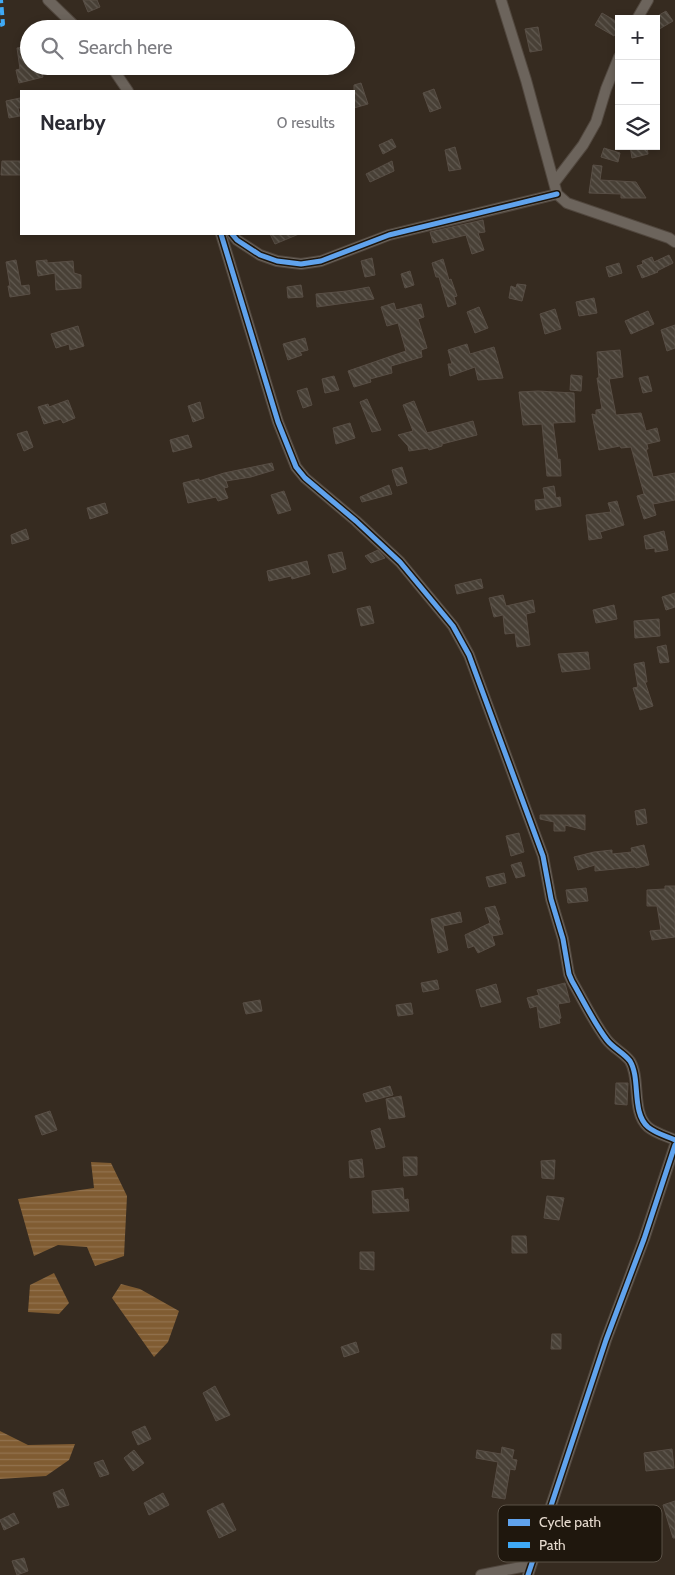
<!DOCTYPE html>
<meta charset="utf-8">
<style>
:root{--surface:#fff;--page:#f7f7f7;--text:#2b2b33;--muted:#7c7c81;--line:#e1e1e2}
body{margin:0;font-family:Cabin,sans-serif;background:var(--page);color:var(--text)}
.controls{position:absolute;right:15px;top:15px;display:grid;overflow:hidden;border-radius:0px;box-shadow:0 2px 8px #0003}
.controls button{width:45px;height:45px;display:grid;place-items:center;padding:0;border:0;border-bottom:1px solid var(--line);background:var(--surface);color:var(--text);font:25px sans-serif}
.list{margin:0;padding:0;list-style:none}
h2{display:flex;justify-content:space-between;align-items:center;height:65px;margin:0;padding:0 20px;font-size:21px}
h2 small{font-size:16px;font-weight:400;color:var(--muted)}
.icon{flex:none;width:28px;height:28px;fill:none;stroke:currentColor;stroke-width:2;stroke-linecap:round;stroke-linejoin:round}
.map{position:relative;flex:none;width:675px;height:1575px;overflow:hidden}
.search{position:absolute;background:var(--surface);box-shadow:0 2px 8px #0003;left:20px;top:20px;width:335px;height:55px;display:flex;align-items:center;gap:12px;box-sizing:border-box;padding:0 18px;border-radius:28px;color:var(--muted);font-size:19px}
.panel{position:absolute;background:var(--surface);box-shadow:0 2px 8px #0003;left:20px;top:90px;width:335px;height:145px;border-radius:0px}
.map>svg:first-child{display:block}
.water{fill:url(#water-rules)}
.building{fill:url(#building-back-hatch);stroke:#584e45}
.lines{fill:none;stroke-linecap:round;stroke-linejoin:round}
.street-casing{stroke:#51473e;stroke-width:12}
.street{stroke:#6c645c;stroke-width:10}
.quiet{stroke:#3fa9f5;stroke-width:4;stroke-dasharray:8 4;stroke-linecap:butt}
.cycleway-casing{stroke:#1f170d;stroke-width:8}
.cycleway{stroke:#60a3ed;stroke-width:5}
.key{fill:#1f170d;stroke:#5b5247;stroke-width:1}
.key-label{font-size:14px;fill:#e7dbcf}
</style>
<div class="map">
<svg width="675" height="1575" viewBox="0 0 675 1575">
<defs>
<pattern id="water-rules" width="6" height="5" patternUnits="userSpaceOnUse" patternTransform="scale(1.25)"><rect width="6" height="5" fill="#805c32"/><path d="M0 2.5h6" fill="none" stroke="#92734f"/></pattern>
<pattern id="building-back-hatch" width="6" height="6" patternUnits="userSpaceOnUse" patternTransform="scale(1.25)"><rect width="6" height="6" fill="#484036"/><path d="M-1 5l2 2M0 0l6 6M5-1l2 2" fill="none" stroke="#625b52"/></pattern>
</defs>
<rect width="100%" height="100%" fill="#362b20"/>
<path class="water" d="M91,1162L111,1163L127,1196L124,1256L95,1266L87,1247L58,1245L34,1256L18,1199L94,1188Z
M54,1273L69,1303L59,1314L28,1312L30,1285Z
M121,1284L140,1289L179,1311L168,1342L154,1357L112,1298Z
M0,1431L28,1445L75,1444L69,1460L46,1476L0,1479Z"/>
<path class="building" d="M83,0H97L100,7L88,12Z
M666,11L673,21L656,31V17Z
M602,13L619,23V28L614,36L595,25Z
M538,27L542,50L530,52L525,29Z
M29,46V66H41L43,77L19,83L16,70L20,69L17,48Z
M361,83L368,104L354,108V85Z
M434,89L441,108L430,112L423,93Z
M20,98L21,108H18L20,116L9,118L6,101Z
M392,139L396,147L383,154L379,145Z
M630,146H647L648,154L632,158Z
M455,147L461,169L449,171L445,150Z
M604,148L620,153L618,162L601,157Z
M2,161H21V175H1Z
M392,161L394,171L370,182L366,174Z
M593,165L602,166L600,180L636,182L646,198H621V194L589,193Z
M483,220L485,232L478,233L484,250L472,254L466,235L433,243L430,232Z
M270,234H299L275,244Z
M669,255L673,263L657,271L658,272L642,278L637,266L643,264L642,261L652,257L654,262Z
M372,258L375,275L365,277L361,261Z
M443,259L449,280L451,279L457,296L454,297L456,304L448,307L439,277H436L432,263Z
M16,260L21,286L29,285L30,294L10,297L8,286H10L6,262Z
M47,260V263L73,261L74,273L81,275V288L56,290L55,273L38,276L36,261Z
M619,263L622,273L609,277L606,267Z
M410,271L414,285L405,288L401,274Z
M517,284L526,285L522,301L509,298L511,286L516,288Z
M301,285L303,297L288,298L287,287Z
M369,287L374,299L317,307L316,294L347,291Z
M594,298L597,313L579,316L576,302Z
M394,303L396,310L421,304L424,317L418,319L427,348L421,350L422,357L391,366L392,373L370,379L371,382L354,387L348,371L406,351L398,323L387,326L381,307Z
M479,307L488,328L475,333L467,312Z
M555,309L561,329L545,334L540,314Z
M648,311L654,324L631,334L625,321Z
M675,325V348L667,351L661,330Z
M78,326L84,346L70,350L69,344L56,348L51,334Z
M305,338L308,350L300,352L302,355L288,360L283,344Z
M467,344L470,354L494,347L503,378L478,380L475,367L450,376L448,364H452L448,350Z
M620,350L623,377L609,379L616,415L641,413L646,431L657,428L660,441L647,444L648,449H646L653,477L675,473V500L653,504L656,515L644,519L637,496L644,494L631,447L621,448L620,446L599,450L592,414L596,415V410L602,409L597,378H599L597,352Z
M571,375L582,376L581,391L570,390Z
M334,376L339,390L325,393L322,379Z
M648,376L652,391L643,393L639,378Z
M307,388L312,405L303,408L297,391Z
M538,391L574,393L575,422L553,423L558,460L560,459L561,476H547L542,424L523,425L519,392Z
M367,399L381,430L372,432L360,402Z
M68,400L75,418L63,423L61,419L44,424L38,407L48,404L49,407Z
M414,401L427,433L473,421L477,435L442,444V446L429,450L428,448L409,451L408,446L398,435L413,431L403,405Z
M200,402L204,418L193,422L188,406Z
M350,423L355,438L336,444L333,428Z
M27,431L33,447L24,451L17,434Z
M188,435L192,447L173,452L170,440Z
M272,463L274,470L251,477L226,481L228,487L224,488L228,498L218,501L216,497L188,503L183,483L199,479V481L224,473Z
M402,467L407,483L397,486L392,470Z
M389,485L392,494L362,502L360,497Z
M554,486L556,498L560,497L561,506L536,510L535,500L545,499L543,488Z
M284,491L291,510L278,514L271,495Z
M617,501L624,525L600,532L602,538L589,540L586,515L611,512L608,503Z
M105,503L108,513L90,519L87,508Z
M26,529L29,539L12,544L11,535Z
M664,531L668,550L655,552V548L646,549L644,536Z
M378,550L385,558L371,563L365,556Z
M342,552L346,569L333,573L328,555Z
M307,561L310,574L292,579L291,576L269,581L267,571Z
M481,579L483,588L457,594L455,585Z
M675,593V607L666,610L662,597Z
M503,595L506,606L533,600L535,612L526,614L530,645L517,647L515,633L505,634L503,615L494,617L489,598Z
M614,605L617,619L596,623L593,610Z
M370,606L374,623L361,626L357,609Z
M659,619L660,636L635,638L634,621Z
M666,645L669,662L660,663L657,647Z
M588,652L590,669L562,672L558,654Z
M644,662L647,682H645L653,706L640,710L633,688L638,687L634,664Z
M645,809L647,823L637,825L635,811Z
M540,815H585V830L565,825V831H554V822L540,819Z
M519,833L524,852L511,856L506,836Z
M644,845L649,865L636,868L635,867L595,871V865L578,870L574,857L594,852L612,850V854L632,852L631,848Z
M521,862L525,876L516,878L511,865Z
M504,873L506,883L489,887L486,877Z
M665,886H675V937L652,940L650,931L661,930L657,906H647V890L665,889Z
M586,888L588,901L568,903L566,890Z
M495,906L500,920H498L503,934L492,936L495,945L478,953L474,946L468,948L465,935L490,923L485,908Z
M460,912L462,922L443,926L448,950L438,953L431,919Z
M437,980L439,989L423,992L421,983Z
M565,983L570,1002L558,1004L561,1018L559,1019L560,1023L540,1028L537,1006L530,1008L527,998L539,995L537,990Z
M496,984L501,1002L481,1007L476,990Z
M260,1000L262,1011L246,1014L243,1003Z
M411,1003L413,1014L398,1016L396,1005Z
M616,1083H628L627,1105L615,1104Z
M390,1086L393,1095L366,1102L363,1094Z
M401,1096L405,1117L389,1119L386,1099Z
M50,1111L57,1130L42,1135L35,1116Z
M380,1128L385,1147L376,1149L371,1131Z
M403,1157H417V1175L404,1176Z
M362,1159L364,1177L350,1178L349,1161Z
M555,1160L554,1179L542,1178L541,1161Z
M403,1188L404,1200L408,1199L409,1211L373,1213L372,1191Z
M547,1196L564,1198L559,1220L544,1218Z
M512,1236H526L527,1253H512Z
M360,1252H374V1270L360,1269Z
M552,1334H561V1349H551Z
M356,1342L359,1352L344,1357L341,1347Z
M215,1386L230,1415L216,1421L203,1393Z
M145,1426L151,1439L138,1445L132,1432Z
M502,1447L514,1450L512,1459L517,1460L515,1470L510,1469L505,1499L492,1497L498,1462L476,1458L477,1450L501,1454Z
M672,1449L674,1468L646,1471L644,1453Z
M134,1450L144,1463L133,1471L124,1458Z
M103,1460L109,1474L100,1477L94,1463Z
M63,1489L69,1505L58,1508L53,1493Z
M163,1493L169,1505L149,1515L144,1503Z
M675,1501V1538H673L663,1505Z
M223,1503L236,1530L219,1538L207,1511Z
M14,1513L19,1523L4,1530L0,1520Z
M24,1558L28,1571L17,1575L12,1561Z"/>
<g class="lines">
<defs>
<path id="street" d="M48,0L78,29
M501,0L526,80L557,194L567,203L669,238L675,242
M637,19L648,0
M111,66L128,91
M554,183L583,145L596,122L606,89L619,57
M221,234L278,422L296,467L305,478L356,521L400,562L453,626L469,655L543,856L551,899L563,939L569,974L572,981C583,1000 594,1023 607,1040C613,1048 624,1053 630,1061C641,1079 631,1112 648,1127C655,1133 666,1136 675,1140
M232,234L237,240L260,255L277,261L301,264L321,261L389,235L557,194
M481,1575L531,1565
M528,1575L606,1340L644,1239L675,1145"/>
</defs>
<use href="#street" class="street-casing"/>
<use href="#street" class="street"/>
<path class="quiet" d="M0,25L3,24L1,0"/>
<defs>
<path id="cycleway" d="M221,234L278,422L296,467L305,478L356,521L400,562L453,626L469,655L543,856L551,899L563,939L569,974L572,981C583,1000 594,1023 607,1040C613,1048 624,1053 630,1061C641,1079 631,1112 648,1127C655,1133 666,1136 675,1140
M232,234L237,240L260,255L277,261L301,264L321,261L389,235L557,194
M528,1575L606,1340L644,1239L675,1145"/>
</defs>
<use href="#cycleway" class="cycleway-casing"/>
<use href="#cycleway" class="cycleway"/>
</g>
<rect x="498" y="1505" width="164" height="57" rx="8" class="key"/>
<rect x="508" y="1519" width="22" height="7" fill="#60a3ed"/>
<rect x="508" y="1542" width="22" height="6" fill="#3fa9f5"/>
<g class="key-label">
<text x="539" y="1527">Cycle path</text>
<text x="539" y="1550">Path</text>
</g>
</svg>
<div class="controls">
<button>+</button>
<button>−</button>
<button><svg class="icon" aria-label="layers" viewBox="0 0 24 24"><path d="M12 4l9 5-9 5-9-5zM3 14l9 5 9-5"/></svg></button>
</div>
<div class="search"><svg class="icon" aria-label="search" viewBox="0 0 24 24"><circle cx="10" cy="10" r="6"/><path d="M15 15l6 6"/></svg>Search here</div>
<section class="panel">
<h2>Nearby<small>0 results</small></h2>
<ul class="list">
</ul>
</section>
</div>
